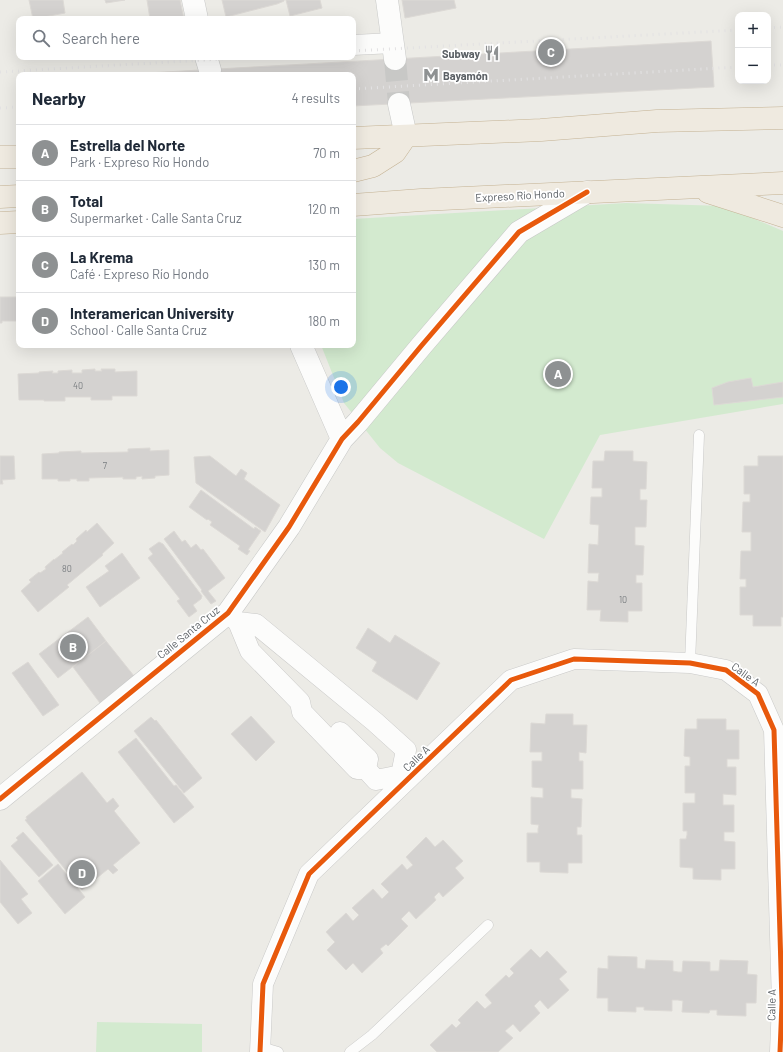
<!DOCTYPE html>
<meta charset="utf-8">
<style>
:root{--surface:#fff;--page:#f2f2f3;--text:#1f2937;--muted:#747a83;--line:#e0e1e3;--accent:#8e9192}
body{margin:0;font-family:Barlow,sans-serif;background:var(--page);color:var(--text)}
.controls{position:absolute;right:12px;top:12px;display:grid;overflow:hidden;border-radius:8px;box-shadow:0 4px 16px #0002}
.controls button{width:36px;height:36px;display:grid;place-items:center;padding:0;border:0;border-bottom:1px solid var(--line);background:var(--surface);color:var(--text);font:20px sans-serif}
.you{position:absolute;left:341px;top:387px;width:14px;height:14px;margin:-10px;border:3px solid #fff;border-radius:50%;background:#1a73e8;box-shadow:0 0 0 6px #1a73e833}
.badge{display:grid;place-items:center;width:26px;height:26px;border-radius:50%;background:var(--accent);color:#fff;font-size:13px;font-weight:700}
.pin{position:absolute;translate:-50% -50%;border:2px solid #fff;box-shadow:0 1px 4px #0006}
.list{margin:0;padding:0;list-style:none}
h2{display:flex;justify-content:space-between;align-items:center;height:52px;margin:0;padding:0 16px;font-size:17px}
h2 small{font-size:13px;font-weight:400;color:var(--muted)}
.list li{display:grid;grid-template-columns:26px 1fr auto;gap:12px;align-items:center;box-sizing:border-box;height:56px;padding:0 16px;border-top:1px solid var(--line)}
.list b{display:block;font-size:15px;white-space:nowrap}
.list p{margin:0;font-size:13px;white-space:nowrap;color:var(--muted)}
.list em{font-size:13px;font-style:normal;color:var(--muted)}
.icon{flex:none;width:22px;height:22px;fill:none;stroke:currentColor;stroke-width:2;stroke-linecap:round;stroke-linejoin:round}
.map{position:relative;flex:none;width:783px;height:1052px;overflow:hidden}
.search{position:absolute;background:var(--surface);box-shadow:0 4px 16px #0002;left:16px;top:16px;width:340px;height:44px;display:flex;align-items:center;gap:10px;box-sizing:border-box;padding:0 14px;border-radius:8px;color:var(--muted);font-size:15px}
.panel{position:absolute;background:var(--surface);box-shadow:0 4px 16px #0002;left:16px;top:72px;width:340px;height:276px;border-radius:8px}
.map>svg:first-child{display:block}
.green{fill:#d3eacf}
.building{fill:#d4d2d0;stroke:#dcd9d5}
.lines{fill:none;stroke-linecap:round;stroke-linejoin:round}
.secondary-tunnel{stroke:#c8c8c6;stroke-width:22;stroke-dasharray:22 11;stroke-linecap:butt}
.lane-casing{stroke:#c9c9c8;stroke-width:11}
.street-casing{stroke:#c9c9c8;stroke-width:21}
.secondary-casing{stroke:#c7c8c7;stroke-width:23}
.highway-casing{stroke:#c4b293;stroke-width:23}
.lane{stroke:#fcfcfb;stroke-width:10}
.street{stroke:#fcfcfb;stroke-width:20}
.secondary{stroke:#fcfcfb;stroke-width:22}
.highway{stroke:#efeae0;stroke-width:22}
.rail{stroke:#e3e2e3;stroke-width:3;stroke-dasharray:1 5;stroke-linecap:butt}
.cycleway-casing{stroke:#fff;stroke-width:8}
.cycleway{stroke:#e8590c;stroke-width:5}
.labels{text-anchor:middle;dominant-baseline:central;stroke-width:3.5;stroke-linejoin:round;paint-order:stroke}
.number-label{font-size:9px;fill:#7a7e81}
.poi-label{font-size:11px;font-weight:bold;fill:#5b6065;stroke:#fff;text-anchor:end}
.street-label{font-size:11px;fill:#5b6065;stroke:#fff}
</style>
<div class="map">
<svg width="783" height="1052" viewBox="0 0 783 1052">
<rect width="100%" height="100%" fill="#ecebe6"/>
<path class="green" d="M626,203L724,206L783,231V404L600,435L544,539L398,463L380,448L344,403L321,345H353V219Z
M97,1022L202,1024V1052H96Z"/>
<path class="building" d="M29,0H63L65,13L33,19Z
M105,0H125L106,3Z
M147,0H180L184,19H150Z
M222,0H284V1L277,4L226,17Z
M286,0H320L322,8L290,16Z
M402,0H454L456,8L405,18Z
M711,41L714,87L353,106V75H112Z
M0,297H17V321H2V323H0Z
M95,369V371H102L101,369H115V372L137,371V396H112V400H91V397H65V401H44V400H19L18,374L39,373V372L53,371L52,373H58V371L72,370V373H82V370Z
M751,378L753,387L783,382V397L714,405L712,388L728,382Z
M150,448V451L169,450V475L155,476V478L142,479V476L136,477V479H123V477L89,478V481H77V479H70V481H58V479H42V454L59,453V452L81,451V453L128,452V449Z
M605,451H633V461L647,462L646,489H640V500H647L646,527H635V545L644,546L643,575H636V583H642V611H628V622L600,621L601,610H587L588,581L598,582L599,573H588L589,544L598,545L599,525L590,524L591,497H602V488H592L593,461H604Z
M0,456H14L15,479L2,480L3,484H0Z
M210,456L236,476L241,469L247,473L244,479L280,505L265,532L196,483L194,457Z
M758,456H783V617H781V626H753V615H740V587H746V579H740L741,551H751V532H742L743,502H750V494H744V466H758Z
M201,490L254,529L255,527L261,531L248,550L250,551L247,555L238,549L240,546L210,525L212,522L208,519L207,520L189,507Z
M97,523L114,543L102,554L103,555L67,585L69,587L38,612L21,591L31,582L29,580L39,572L40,573L46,569L45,567L54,559V560L63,553L62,552L72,544L73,545L77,541L76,539L86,530L87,532Z
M174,531L182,542L185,540L191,548L196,544L201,550L203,549L225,578L208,591L216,601L211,604L201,591L202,590L164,539Z
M159,542L163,544L202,596L201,599L193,605L197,611L189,617L177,601L180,599L148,558L153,554L149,549Z
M122,553L140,578L100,607L86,587L109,571L105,566Z
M88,617L106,641L58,678L39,654Z
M368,628L390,643L395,635L440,663L417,700L372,671L377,662L356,648Z
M106,641L134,676L100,703L73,667Z
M28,662L59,705L43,716L12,673Z
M546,714H573V725H587L586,753L579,752V761H583V789H571V798L582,799L581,827H577V835H582V863H568V873L540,872V862H527V833H538V829L539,825L531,824V797L543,798V788L532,787V761H542V752H530L531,723L545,724Z
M251,716L275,742L256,761L231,734Z
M151,717L155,721L156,720L202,778L184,793L134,731Z
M697,719H726V730H739V759H727V767H736V795L723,794V805H734V832H724V841L735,842V869H721V880L693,879V868L680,867V839H686L687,835V831H683V803H695V793H685V766H690V757L684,756L685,729H697Z
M136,738L174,786L176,785L194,807L174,823L118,752Z
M82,772L107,803L113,798L119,806L114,811L140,843L113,865L118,870L113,874L108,869L82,890L25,820L27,819L26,817Z
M23,832L53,865L39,877L11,846L18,840L16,838Z
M426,837L435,847L443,840L463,861L455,868L464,878L443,897L439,892L434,897L436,900L416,919L409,911L401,919L408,926L388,946L386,944L380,949L383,953L362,973L353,963L346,970L327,950L335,942L326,932L346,913L353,921L359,915L352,908L373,889L382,899L389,892L381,884L402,864L407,870L413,865L406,857Z
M0,860L28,894L21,899L32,913L18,924L0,902Z
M58,864L85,897L65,914L38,881Z
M531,949L540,958L547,951L567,972L559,979L569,990L548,1009L540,1000L534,1006L540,1013L520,1032L513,1024L505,1031L513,1038L498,1052H437L430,1045L452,1024L456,1028L461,1023L458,1020L477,1001L485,1009L492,1003L485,995L506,975L509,978L514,973L510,969Z
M608,956L637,957V968L645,969L646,960L673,961V971L678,972H682L683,961L710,962V971H719L720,960L748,961L747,974L757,975L756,1003H746V1016L717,1015V1010H710L709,1013L682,1012L683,1001L678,1000H672V1011L644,1010V1007H636V1012L608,1011V998H597L598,968L608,969Z"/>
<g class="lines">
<path class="secondary-tunnel" d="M395,59L399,104"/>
<defs>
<path id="lane" d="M690,663L699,435
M261,1047L278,1052
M350,1052L372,1035L488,925"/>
<path id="street" d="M353,45L393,43
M228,613L238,622L250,651L300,702L302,712L357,769H366L376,780L401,775
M238,622L256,624L375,722L406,750L401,775
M340,732L368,759L366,769
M260,1052L263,984L309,874L511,680L574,659L690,663L726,670L758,694L774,730L782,1003L780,1052"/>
<path id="secondary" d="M193,0L197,19
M387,0L395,59
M206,57L210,70
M399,104L406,136
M301,345L342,439
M0,799L228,613L289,527L342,439L358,422L422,345L519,232L587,192"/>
<path id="highway" d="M353,138L541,130L657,121L783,118
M0,157H19
M353,171L373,166L395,152L406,136
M708,192L783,216
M0,197L19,196
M353,205L421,200L783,183
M0,223L19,222"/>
</defs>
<use href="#lane" class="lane-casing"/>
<use href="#street" class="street-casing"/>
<use href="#secondary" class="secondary-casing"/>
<use href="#highway" class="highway-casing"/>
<use href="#lane" class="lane"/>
<use href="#street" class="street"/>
<use href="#secondary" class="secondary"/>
<use href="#highway" class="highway"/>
<path class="rail" d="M768,28L783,27
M353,51L738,30
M768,65H783
M0,72L255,57
M353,89L738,67
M0,108L19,107"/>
<defs>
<path id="cycleway" d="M0,799L228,613L289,527L342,439L358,422L422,345L519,232L587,192
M260,1052L263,984L309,874L511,680L574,659L690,663L726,670L758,694L774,730L782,1003L780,1052"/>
</defs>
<use href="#cycleway" class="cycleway-casing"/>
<use href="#cycleway" class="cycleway"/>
</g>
<defs>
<symbol id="restaurant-bare" viewBox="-9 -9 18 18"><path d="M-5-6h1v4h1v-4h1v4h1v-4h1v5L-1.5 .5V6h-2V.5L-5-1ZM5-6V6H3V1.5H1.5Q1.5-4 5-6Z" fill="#8e9192" stroke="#fff" stroke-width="2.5" paint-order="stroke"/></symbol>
<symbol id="metro-bare" viewBox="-9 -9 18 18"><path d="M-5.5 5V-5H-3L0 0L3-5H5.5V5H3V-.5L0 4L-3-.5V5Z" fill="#8e9192" stroke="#fff" stroke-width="2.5" paint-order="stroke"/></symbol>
</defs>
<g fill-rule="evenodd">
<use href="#restaurant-bare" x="481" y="42" width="22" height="22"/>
<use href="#metro-bare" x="420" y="64" width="22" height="22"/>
</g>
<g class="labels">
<g class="number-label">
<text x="78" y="385">40</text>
<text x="105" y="465">7</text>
<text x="67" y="568">80</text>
<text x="623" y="599">10</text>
</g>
<g class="poi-label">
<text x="480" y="53">Subway</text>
<text x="443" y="75" text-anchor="start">Bayamón</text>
</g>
<g class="street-label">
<text transform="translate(520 195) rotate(-3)">Expreso Río Hondo</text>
<text transform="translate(188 632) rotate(-39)">Calle Santa Cruz</text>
<text transform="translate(746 674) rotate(36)">Calle A</text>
<text transform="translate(416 758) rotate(-44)">Calle A</text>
<text transform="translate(771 1005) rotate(-89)">Calle A</text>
</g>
</g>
</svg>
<div class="controls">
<button>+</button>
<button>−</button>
</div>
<div class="you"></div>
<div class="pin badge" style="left:558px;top:374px">A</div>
<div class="pin badge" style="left:73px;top:647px">B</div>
<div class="pin badge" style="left:551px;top:52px">C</div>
<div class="pin badge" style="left:82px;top:873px">D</div>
<div class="search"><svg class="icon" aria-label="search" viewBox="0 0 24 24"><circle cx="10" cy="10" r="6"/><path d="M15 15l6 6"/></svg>Search here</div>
<section class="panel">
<h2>Nearby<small>4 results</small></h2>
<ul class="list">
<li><span class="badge">A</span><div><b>Estrella del Norte</b><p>Park · Expreso Río Hondo</p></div><em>70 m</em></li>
<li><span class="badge">B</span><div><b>Total</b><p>Supermarket · Calle Santa Cruz</p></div><em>120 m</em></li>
<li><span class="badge">C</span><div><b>La Krema</b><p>Café · Expreso Río Hondo</p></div><em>130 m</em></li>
<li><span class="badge">D</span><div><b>Interamerican University</b><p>School · Calle Santa Cruz</p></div><em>180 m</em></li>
</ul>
</section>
</div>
